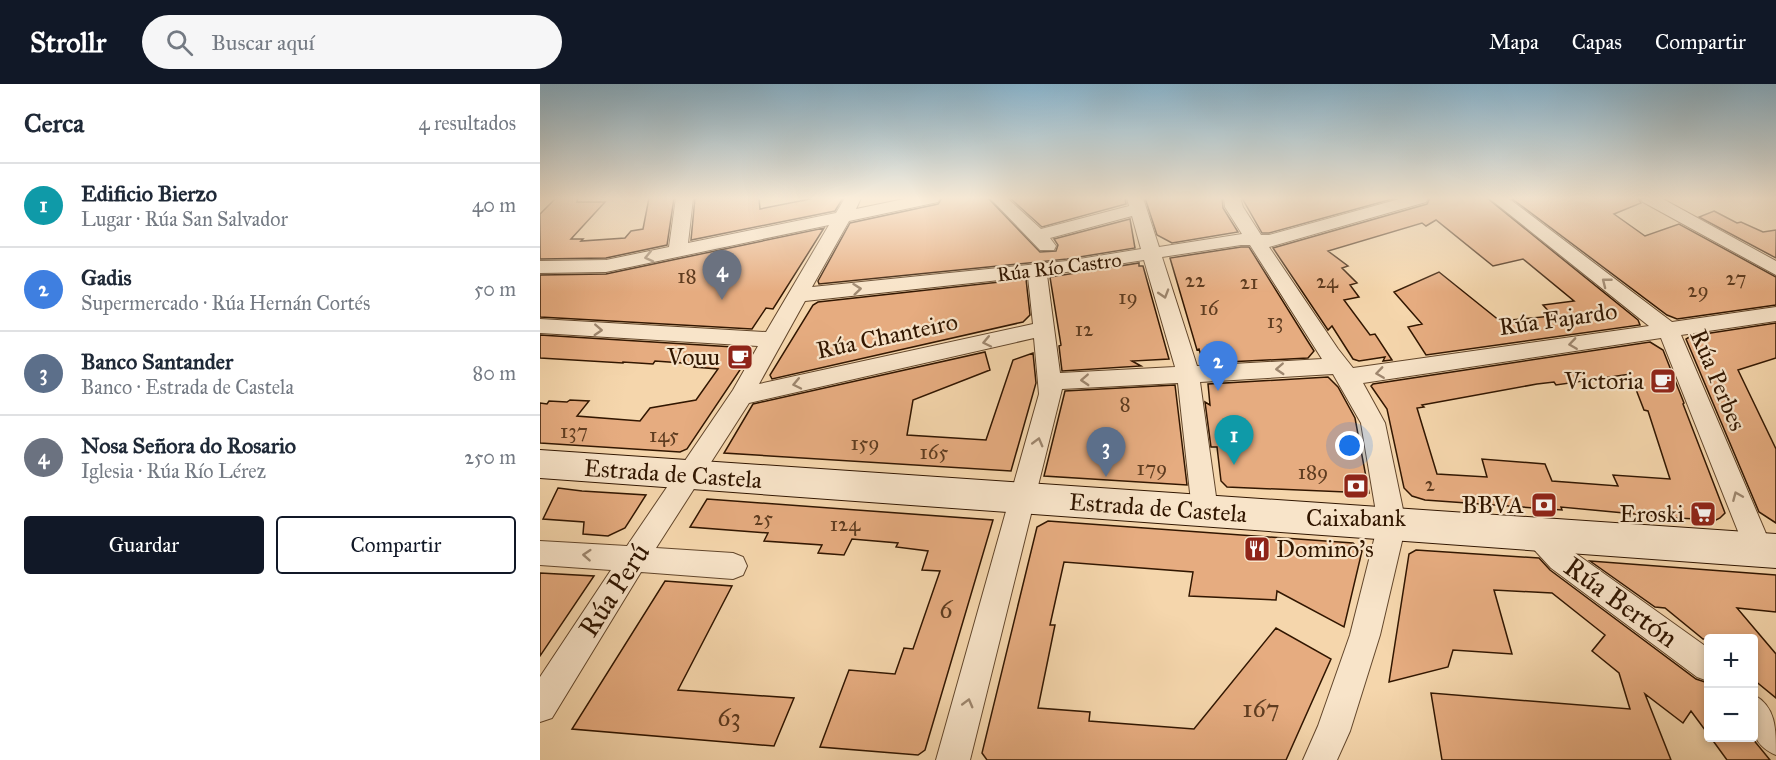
<!DOCTYPE html>
<html lang="es">
<meta charset="utf-8">
<style>
:root{--surface:#fff;--page:#f6f6f7;--text:#1f2937;--muted:#747a83;--line:#e0e1e3;--accent:#111827}
body{margin:0;font-family:"IM FELL Great Primer",serif;background:var(--page);color:var(--text)}
.controls{position:absolute;right:18px;bottom:18px;display:grid;overflow:hidden;border-radius:6px;box-shadow:0 3px 9px #0003}
.controls button{width:54px;height:54px;display:grid;place-items:center;padding:0;border:0;border-bottom:2px solid var(--line);background:var(--surface);color:var(--text);font:30px sans-serif}
.you{position:absolute;left:810px;top:362px;width:21px;height:21px;margin:-15px;border:4px solid #fff;border-radius:50%;background:#1a73e8;box-shadow:0 0 0 9px #1a73e833}
.badge{display:grid;place-items:center;width:39px;height:39px;border-radius:50%;background:var(--accent);color:#fff;font-size:20px;font-weight:700}
.pin{position:absolute;translate:-50% -50px;filter:drop-shadow(0 2px 3px #0008)}
.pin::after{content:'';position:absolute;top:32px;width:21px;height:18px;background:inherit;clip-path:polygon(0 0,100% 0,50% 100%)}
.list{margin:0;padding:0;list-style:none}
h2{display:flex;justify-content:space-between;align-items:center;height:78px;margin:0;padding:0 24px;font-size:26px}
h2 small{font-size:20px;font-weight:400;color:var(--muted)}
.list li{display:grid;grid-template-columns:39px 1fr auto;gap:18px;align-items:center;box-sizing:border-box;height:84px;padding:0 24px;border-top:2px solid var(--line)}
.list b{display:block;font-size:22px;white-space:nowrap}
.list p{margin:0;font-size:20px;white-space:nowrap;color:var(--muted)}
.list em{font-size:20px;font-style:normal;color:var(--muted)}
.actions{display:flex;gap:12px;padding:18px 24px}
.actions a{flex:1;padding:14px 0;border:2px solid var(--accent);border-radius:6px;text-align:center;font-size:21px;color:var(--accent)}
.actions .main{background:var(--accent);color:#fff}
.icon{flex:none;width:33px;height:33px;fill:none;stroke:currentColor;stroke-width:2;stroke-linecap:round;stroke-linejoin:round}
.map{position:relative;flex:none;width:1236px;height:676px;overflow:hidden}
header{display:flex;align-items:center;gap:36px;box-sizing:border-box;height:84px;padding:0 30px;background:var(--accent);color:#fff}
header strong{font-size:28px}
nav{display:flex;gap:33px;margin-inline-start:auto;font-size:21px}
.search{width:420px;height:54px;background:var(--page);display:flex;align-items:center;gap:15px;box-sizing:border-box;padding:0 21px;border-radius:33px;color:var(--muted);font-size:22px}
main{display:flex}
aside{flex:1;background:var(--surface)}
.map>svg:first-child{display:block}
.building{fill:#e6ac80;stroke:#311600;stroke-width:1.5;fill-rule:evenodd}
.lines{fill:none;stroke-linecap:round;stroke-linejoin:round}
.minor-casing{stroke:#62462b;stroke-width:2}
.secondary-casing{stroke:#311600;stroke-width:2}
.minor{fill:#f8e4c9;fill-rule:evenodd}
.secondary{fill:#f8e4c9;fill-rule:evenodd}
.oneway{stroke:#9e876f}
.labels{text-anchor:middle;dominant-baseline:central;stroke-width:4.5;stroke-linejoin:round;paint-order:stroke}
.far-street-label{font-size:20px;fill:#311600;stroke:#f8e4c9}
.number-label{font-size:21px;fill:#5e3c20}
.street-label{font-size:24px;fill:#311600;stroke:#f8e4c9}
.poi-label{font-size:24px;fill:#311600;stroke:#f8e4c9;text-anchor:end}
.near-number-label{font-size:26px;fill:#5e3c20}
.near-street-label{font-size:28px;fill:#311600;stroke:#f8e4c9}
</style>
<header>
<strong>Strollr</strong>
<div class="search"><svg class="icon" aria-label="search" viewBox="0 0 24 24"><circle cx="10" cy="10" r="6"/><path d="M15 15l6 6"/></svg>Buscar aquí</div>
<nav><a>Mapa</a><a>Capas</a><a>Compartir</a></nav>
</header>
<main>
<aside>
<h2>Cerca<small>4 resultados</small></h2>
<ul class="list">
<li><span class="badge" style="background:#0f9aa8">1</span><div><b>Edificio Bierzo</b><p>Lugar · Rúa San Salvador</p></div><em>40 m</em></li>
<li><span class="badge" style="background:#3f7fe0">2</span><div><b>Gadis</b><p>Supermercado · Rúa Hernán Cortés</p></div><em>50 m</em></li>
<li><span class="badge" style="background:#5c6f8a">3</span><div><b>Banco Santander</b><p>Banco · Estrada de Castela</p></div><em>80 m</em></li>
<li><span class="badge" style="background:#6b7280">4</span><div><b>Nosa Señora do Rosario</b><p>Iglesia · Rúa Río Lérez</p></div><em>250 m</em></li>
</ul>
<div class="actions"><a class="main">Guardar</a><a>Compartir</a></div>
</aside>
<div class="map">
<svg width="1236" height="676" viewBox="0 0 1236 676">
<rect width="100%" height="100%" fill="#f5d6ac"/>
<filter id="stains"><feTurbulence type="fractalNoise" baseFrequency=".00333" numOctaves="4"/><feColorMatrix values="0 0 0 0 .2 0 0 0 0 .09 0 0 0 0 .02 0 0 0 .5 -.17"/></filter>
<radialGradient id="worn" r=".72"><stop offset=".6" stop-color="#630" stop-opacity="0"/><stop offset="1" stop-color="#630" stop-opacity=".3"/></radialGradient>
<path class="building" d="M16,114H38L37,118H65L31,155H43L41,157L85,154L91,147L103,145L109,114H134L127,161L66,174L0,175V130Z
M155,114H219L220,125L275,114H303L295,127L151,156Z
M402,114H448L500,168L516,167L518,161L514,155L590,135L595,164L527,175L279,200L278,197L310,139L398,120Z
M470,114H585L586,120L502,143Z
M605,114H682L683,124L698,148L632,159L617,151Z
M702,114H856L729,149H722Z
M890,114H947L1098,236L1100,241L886,271L868,243L882,240L854,208L899,188L960,237L1013,232L1003,221L1034,217L983,175L953,182L896,136L886,142L882,139L788,167L808,182L802,184L817,199L810,201L819,213L804,216L830,251L835,250L852,276L843,277L845,273L819,277L813,275L792,242L788,246L733,164L887,120Z
M971,114H1098L1101,119L1074,130L1105,152L1139,140L1236,193V221L1137,235L1127,231Z
M1174,127L1197,139L1201,138L1223,148L1236,146V174L1159,133Z
M284,144L233,225L226,224L212,245L0,233V191L66,190Z
M701,163H709L767,256L774,267L768,274L667,279L666,276L662,275L659,265L657,266L630,174Z
M599,179V182H603L629,275L592,277L601,282L522,287L519,262L521,261L510,193Z
M486,195L490,231L483,238L232,295L230,291L273,221L278,218Z
M1236,239V274L1198,286L1236,365V439L1219,428L1146,255L1151,252Z
M0,251L210,264L212,268L147,365L140,368L0,359V319L7,320L9,317L27,318L30,316L49,317L37,332L100,337L110,324L156,316L178,285L154,283L156,280L115,277L113,280L83,278V279L0,274Z
M1110,258L1123,266L1144,319L1143,320L1185,429L1180,434L1176,436L1137,434L1021,423L1022,426L885,416L872,412L864,404L847,325L831,302L833,300ZM1090,290L1104,326L1108,327L1130,395L1073,391L1078,402L1012,397L1005,380L942,375L947,393L897,390L877,324L884,323L882,321L997,300L1014,298L1016,301Z
M445,268L450,286L373,316L367,351L446,356L473,276L493,269L496,299L471,387L184,369L213,320Z
M788,293L798,303L815,334L829,409L687,403L681,397L677,363H671L665,318L670,321L668,300Z
M635,301L647,401L504,392L525,307Z
M18,404L42,407L106,411L85,444L68,452L43,450L44,438L3,435Z
M167,415L453,436L385,666L378,671L280,663L309,586L355,590L364,564L373,565L400,487L382,486L388,467L356,463L358,459L312,455L304,471L278,469L282,461L224,457L228,449L150,443Z
M508,437L813,459L822,467L804,543L737,507L736,516L649,512L653,488L524,478L510,541H515L498,624L550,628L549,637L654,645L736,544L791,575L746,676H447L442,669L497,443Z
M876,466L999,474L1010,486L1156,595L1168,599V650L1151,627L1143,639L1105,610L1131,676H902L891,609L1090,625L1079,589L1052,567L1065,551L1012,509L954,506L972,570L913,566L908,583L849,598L869,470Z
M1050,477L1236,491V528L1197,524L1236,570V614L1214,596V555H1163L1125,524L1115,523Z
M0,489L54,492L0,572Z
M125,497L192,502L138,606L254,614L234,662L32,645Z
M1171,654H1212L1230,676H1187Z"/>
<g class="lines">
<defs>
<path id="minor" d="M136,114H153L148,159L296,129L305,114H321L316,125L369,114H400L398,118L309,137L272,203L527,177L601,165L592,132L510,154L516,162L514,166H500L450,114H467L501,145L589,122L587,114H603L619,163L702,150L685,123L684,114H700L703,123L721,151H729L863,114H888L886,118L729,163L798,265L813,284L1109,242L949,114H968L1132,238L1236,223V237L1141,251L1233,466L1229,475L1219,478L1209,475L1121,254L823,299L845,339L866,440L840,551L810,647L797,676H763L778,642L810,551L838,440L821,339L793,290L660,298L678,427L674,435L665,438L656,435L652,427L638,299L522,305L430,676H396L499,310L494,254L209,319L116,464L193,469L203,473L207,482L203,491L193,495L101,488L12,634L0,638V593L71,486L0,481V457L87,462L193,306L218,262L0,249V235L226,248L289,141L66,188L0,189V177L66,176L129,163ZM701,161H710L782,275L657,282L622,173ZM604,176L635,283L520,289L507,191ZM488,193L493,240L219,300L265,217Z
M1100,114H1121L1236,177V191L1103,118Z
M998,439L1008,443L1031,466L1168,564V597L1157,593L1011,484L988,459L984,451L988,443Z
M1214,611C1236,623 1236,644 1236,671C1208,659 1211,637 1214,611Z"/>
<path id="secondary" d="M0,366L1236,450V484L0,394Z"/>
</defs>
<use href="#minor" class="minor-casing"/>
<use href="#secondary" class="secondary-casing"/>
<use href="#minor" class="minor"/>
<use href="#secondary" class="secondary"/>
</g>
<defs><path id="oneway-chevron" d="M-2-3.5L2.5 0L-2 3.5" fill="none" stroke-width="1.6" stroke-linecap="round" stroke-linejoin="round" transform="scale(1.5)"/></defs>
<g class="oneway">
<use href="#oneway-chevron" transform="translate(109 173) rotate(167)"/>
<use href="#oneway-chevron" transform="translate(1066 198) rotate(-142)"/>
<use href="#oneway-chevron" transform="translate(317 205) rotate(-6)"/>
<use href="#oneway-chevron" transform="translate(624 210) rotate(73)"/>
<use href="#oneway-chevron" transform="translate(58 246) rotate(3)"/>
<use href="#oneway-chevron" transform="translate(447 258) rotate(168)"/>
<use href="#oneway-chevron" transform="translate(1033 260) rotate(172)"/>
<use href="#oneway-chevron" transform="translate(740 285) rotate(177)"/>
<use href="#oneway-chevron" transform="translate(840 289) rotate(172)"/>
<use href="#oneway-chevron" transform="translate(545 296) rotate(177)"/>
<use href="#oneway-chevron" transform="translate(257 300) rotate(168)"/>
<use href="#oneway-chevron" transform="translate(498 358) rotate(-75)"/>
<use href="#oneway-chevron" transform="translate(1197 412) rotate(-113)"/>
<use href="#oneway-chevron" transform="translate(47 471) rotate(-176)"/>
<use href="#oneway-chevron" transform="translate(428 619) rotate(-75)"/>
</g>
<linearGradient id="sky" x2="0" y2="1"><stop stop-color="#89b6d0"/><stop offset="0.55" stop-color="#faedda"/><stop offset="1" stop-color="#faedda" stop-opacity="0"/></linearGradient>
<rect width="1236" height="208" fill="url(#sky)"/>
<defs>
<symbol id="cafe-square" viewBox="-11 -11 22 22"><rect x="-9" y="-9" width="18" height="18" rx="4" fill="#8f2418" stroke="#f8e4c9"/><path d="M-5.5-4.5H6V0H3Q3 3.5 0 3.5H-2.5Q-5.5 3.5-5.5 0ZM3-3.2v2h1.7v-2ZM-6 4.5H4V6H-6Z" fill="#fff"/></symbol>
<symbol id="bank-square" viewBox="-11 -11 22 22"><rect x="-9" y="-9" width="18" height="18" rx="4" fill="#8f2418" stroke="#f8e4c9"/><path d="M-6-4H6V4H-6ZM0-2.3a2.3 2.3 0 1 0 0 4.6a2.3 2.3 0 1 0 0-4.6Z" fill="#fff"/></symbol>
<symbol id="supermarket-square" viewBox="-11 -11 22 22"><rect x="-9" y="-9" width="18" height="18" rx="4" fill="#8f2418" stroke="#f8e4c9"/><path d="M-6-5.5h2.5l.6 2H6L4.5 2H-2.5L-4.4-4H-6ZM-1.5 3.2a1.3 1.3 0 1 0 .1 0ZM3 3.2a1.3 1.3 0 1 0 .1 0Z" fill="#fff"/></symbol>
<symbol id="restaurant-square" viewBox="-11 -11 22 22"><rect x="-9" y="-9" width="18" height="18" rx="4" fill="#8f2418" stroke="#f8e4c9"/><path d="M-5-6h1v4h1v-4h1v4h1v-4h1v5L-1.5 .5V6h-2V.5L-5-1ZM5-6V6H3V1.5H1.5Q1.5-4 5-6Z" fill="#fff"/></symbol>
</defs>
<g fill-rule="evenodd">
<use href="#cafe-square" x="185" y="258" width="30" height="30"/>
<use href="#cafe-square" x="1108" y="282" width="30" height="30"/>
<use href="#bank-square" x="801" y="387" width="30" height="30"/>
<use href="#bank-square" x="989" y="406" width="30" height="30"/>
<use href="#supermarket-square" x="1148" y="415" width="30" height="30"/>
<use href="#restaurant-square" x="702" y="450" width="30" height="30"/>
</g>
<g class="labels">
<g class="far-street-label">
<text transform="translate(519 183) rotate(-7)">Rúa Río Castro</text>
</g>
<g class="number-label">
<text x="147" y="192">18</text>
<text x="1196" y="194">27</text>
<text x="655" y="196">22</text>
<text x="787" y="197">24</text>
<text x="709" y="198">21</text>
<text x="1158" y="206">29</text>
<text x="588" y="213">19</text>
<text x="669" y="224">16</text>
<text x="735" y="237">13</text>
<text x="544" y="245">12</text>
<text x="585" y="320">8</text>
<text x="34" y="347">137</text>
<text x="124" y="351">145</text>
<text x="325" y="359">159</text>
<text x="394" y="368">165</text>
<text x="612" y="384">179</text>
<text x="773" y="388">189</text>
<text x="890" y="400">2</text>
<text x="223" y="434">25</text>
<text x="305" y="440">124</text>
</g>
<g class="street-label">
<text transform="translate(1018 235) rotate(-8)">Rúa Fajardo</text>
<text transform="translate(347 252) rotate(-12)">Rúa Chanteiro</text>
<text transform="translate(1178 296) rotate(67)">Rúa Perbes</text>
<text transform="translate(133 390) rotate(4)">Estrada de Castela</text>
<text transform="translate(618 424) rotate(4)">Estrada de Castela</text>
</g>
<g class="poi-label">
<text x="180" y="273">Vouu</text>
<text x="1104" y="297">Victoria</text>
<text x="984" y="421">BBVA</text>
<text x="1144" y="430">Eroski</text>
<text x="816" y="434" text-anchor="middle">Caixabank</text>
<text x="736" y="465" text-anchor="start">Domino's</text>
</g>
<g class="near-number-label">
<text x="406" y="525">6</text>
<text x="721" y="624">167</text>
<text x="189" y="633">63</text>
</g>
<g class="near-street-label">
<text transform="translate(74 506) rotate(-57)">Rúa Perú</text>
<text transform="translate(1081 518) rotate(36)">Rúa Bertón</text>
</g>
</g>
<rect width="100%" height="100%" filter="url(#stains)"/>
<rect width="100%" height="100%" fill="url(#worn)"/>
</svg>
<div class="controls">
<button>+</button>
<button>−</button>
</div>
<div class="you"></div>
<div class="pin badge" style="left:694px;top:381px;background:#0f9aa8">1</div>
<div class="pin badge" style="left:678px;top:307px;background:#3f7fe0">2</div>
<div class="pin badge" style="left:566px;top:393px;background:#5c6f8a">3</div>
<div class="pin badge" style="left:182px;top:216px;background:#6b7280">4</div>
</div>
</main>
